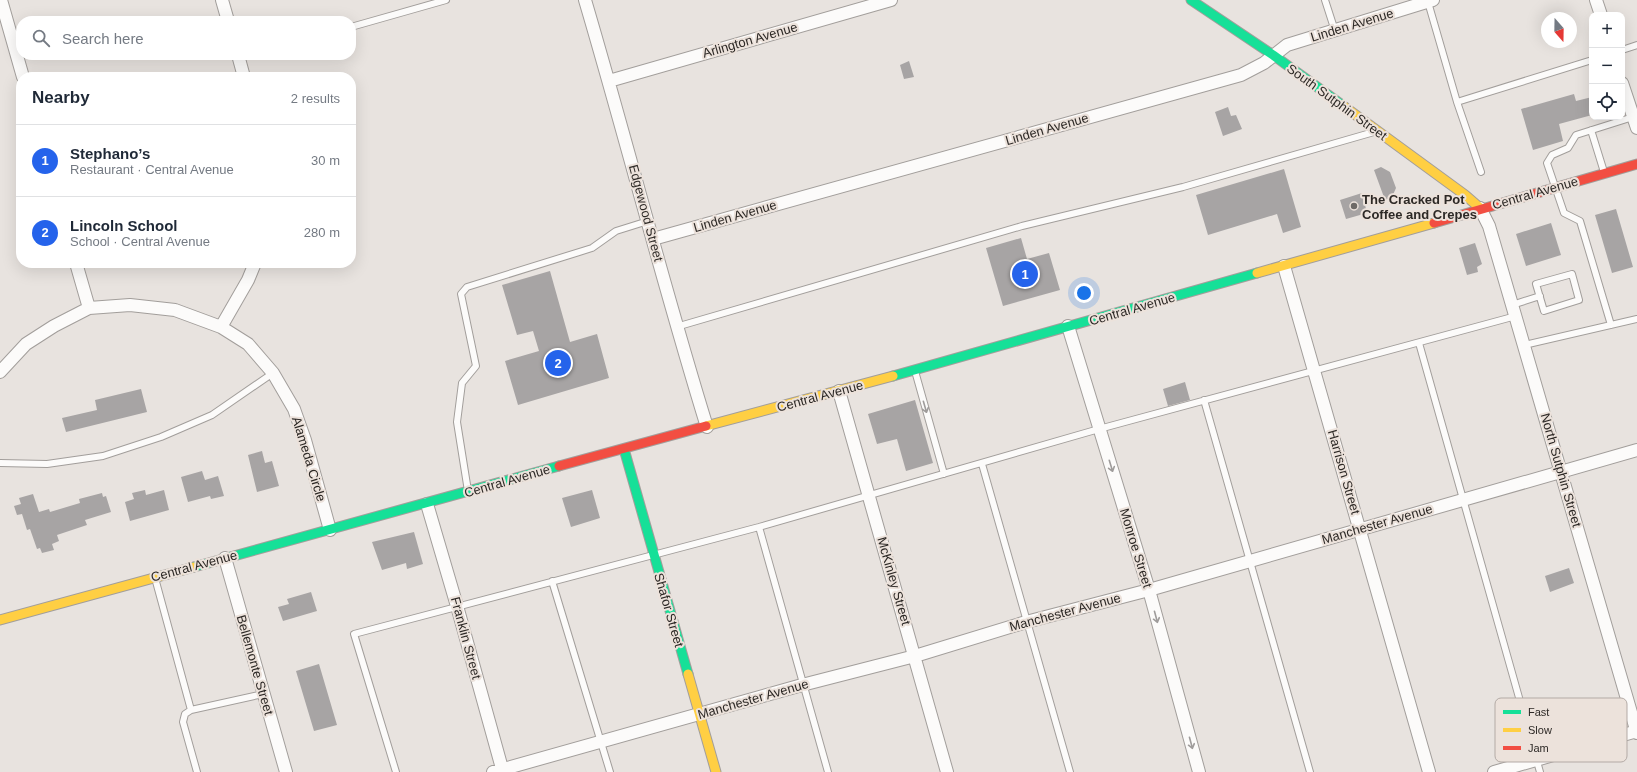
<!DOCTYPE html>
<meta charset="utf-8">
<style>
:root{--surface:#fff;--page:#f6f6f7;--text:#1f2937;--muted:#747a83;--line:#e0e1e3;--accent:#2563eb}
body{margin:0;font-family:Helvetica,sans-serif;background:var(--page);color:var(--text)}
.controls{position:absolute;right:12px;top:12px;display:grid;overflow:hidden;border-radius:8px;box-shadow:0 4px 16px #0002}
.controls button{width:36px;height:36px;display:grid;place-items:center;padding:0;border:0;border-bottom:1px solid var(--line);background:var(--surface);color:var(--text);font:20px sans-serif}
.compass{position:absolute;left:1541px;top:12px;width:36px;height:36px;border-radius:50%;background:var(--surface);box-shadow:0 4px 16px #0002;rotate:160deg}
.you{position:absolute;left:1084px;top:293px;width:14px;height:14px;margin:-10px;border:3px solid #fff;border-radius:50%;background:#1a73e8;box-shadow:0 0 0 6px #1a73e833}
.badge{display:grid;place-items:center;width:26px;height:26px;border-radius:50%;background:var(--accent);color:#fff;font-size:13px;font-weight:700}
.pin{position:absolute;translate:-50% -50%;border:2px solid #fff;box-shadow:0 1px 4px #0006}
.list{margin:0;padding:0;list-style:none}
h2{display:flex;justify-content:space-between;align-items:center;height:52px;margin:0;padding:0 16px;font-size:17px}
h2 small{font-size:13px;font-weight:400;color:var(--muted)}
.list li{display:grid;grid-template-columns:26px 1fr auto;gap:12px;align-items:center;box-sizing:border-box;height:72px;padding:0 16px;border-top:1px solid var(--line)}
.list b{display:block;font-size:15px;white-space:nowrap}
.list p{margin:0;font-size:13px;white-space:nowrap;color:var(--muted)}
.list em{font-size:13px;font-style:normal;color:var(--muted)}
.icon{flex:none;width:22px;height:22px;fill:none;stroke:currentColor;stroke-width:2;stroke-linecap:round;stroke-linejoin:round}
.map{position:relative;flex:none;width:1637px;height:772px;overflow:hidden}
.search{position:absolute;background:var(--surface);box-shadow:0 4px 16px #0002;left:16px;top:16px;width:340px;height:44px;display:flex;align-items:center;gap:10px;box-sizing:border-box;padding:0 14px;border-radius:16px;color:var(--muted);font-size:15px}
.panel{position:absolute;background:var(--surface);box-shadow:0 4px 16px #0002;left:16px;top:72px;width:340px;height:196px;border-radius:16px}
.map>svg:first-child{display:block}
.building{fill:#a7a4a4}
.lines{fill:none;stroke-linecap:round;stroke-linejoin:round}
.lane-casing{stroke:#a29e9b;stroke-width:8}
.street-casing{stroke:#a29e9b;stroke-width:14}
.fast-casing{stroke:#a29e9b;stroke-width:11}
.slow-casing{stroke:#a29e9b;stroke-width:11}
.jam-casing{stroke:#a29e9b;stroke-width:11}
.lane{stroke:#fcfbfa;stroke-width:6}
.street{stroke:#fcfbfa;stroke-width:12}
.fast{stroke:#16e098;stroke-width:9}
.slow{stroke:#ffcf43;stroke-width:9}
.jam{stroke:#f24e42;stroke-width:9}
.oneway{stroke:#9f9c9b}
.poi-dot{fill:#6e6a67;stroke:#ece2db;stroke-width:1.5}
.labels{text-anchor:middle;dominant-baseline:central;stroke-width:4;stroke-linejoin:round;paint-order:stroke}
.street-label{font-size:13px;fill:#2d2926;stroke:#ece2db}
.poi-label{font-size:13px;font-weight:bold;fill:#2d2926;stroke:#ece2db;text-anchor:start}
.key{fill:#ece2db;stroke:#b3aaa5;stroke-width:1}
.key-label{font-size:11px;fill:#2d2926}
</style>
<div class="map">
<svg width="1637" height="772" viewBox="0 0 1637 772">
<rect width="100%" height="100%" fill="#e8e3df"/>
<path class="building" d="M909,61L914,77L904,79L900,65Z
M1574,94L1576,101L1592,97V115L1559,124L1563,141L1533,150L1521,109Z
M1228,107L1231,116L1236,115L1242,129L1223,136L1215,112Z
M1381,167L1390,172L1396,188L1392,197L1385,200L1374,170Z
M1284,169L1301,227L1283,233L1277,214L1208,235L1196,195Z
M1362,193L1367,213L1346,219L1340,200Z
M1616,209L1633,267L1612,273L1595,215Z
M1551,223L1561,255L1526,266L1516,234Z
M1021,238L1027,259L1049,253L1060,290L1003,306L986,248Z
M1475,243L1482,264L1477,267L1478,272L1467,275L1459,248Z
M550,271L570,342L597,334L609,378L518,405L505,361L539,351L533,331L517,335L502,285Z
M1185,382L1190,400L1168,406L1163,389Z
M141,389L147,412L66,432L62,418L97,410L95,400Z
M915,400L933,463L906,471L897,439L877,444L868,414Z
M262,451L265,463L272,461L279,486L257,492L248,455Z
M202,471L205,480L218,476L224,496L211,499L210,496L188,502L181,477Z
M145,490L146,495L164,490L169,510L130,521L125,502L134,499L132,493Z
M592,490L600,518L571,527L562,498Z
M102,493L103,497L106,496L111,512L85,520L87,525L57,535L59,541L52,544L54,550L42,553L40,548L37,549L30,529L27,530L22,514L17,515L14,506L21,504L19,498L33,494L39,512L49,509L50,512L80,503L79,499Z
M414,532L423,564L407,569L406,563L382,570L372,542Z
M1569,568L1574,583L1550,592L1545,576Z
M311,592L317,611L283,621L278,607L289,604L287,599Z
M319,664L337,725L314,731L296,671Z"/>
<g class="lines">
<defs>
<path id="lane" d="M1325,0L1335,31
M1428,2L1457,102L1481,172
M351,27L446,0
M1622,50L1637,45
M1457,102L1592,60
M1591,130L1604,172
M1572,274L1579,300L1544,311L1536,284Z
M1512,305L1540,296
M1611,325L1580,221L1564,213L1547,163L1552,155L1568,148L1576,135L1633,117
M676,327L1022,226L1183,187L1374,132
M1419,343L1540,772
M1524,345L1637,319
M915,371L944,474
M1204,400L1310,772
M0,463L47,464L103,456L161,437L212,415L273,373
M982,464L1070,772
M468,491L457,422L462,383L476,366L461,294L467,287L592,248L616,231L648,221
M759,527L828,772
M155,578L191,710
M552,581L610,772
M197,772L183,722L185,714L191,710L263,694
M396,772L354,634L759,527L1099,429L1516,316"/>
<path id="street" d="M1,0L23,77
M222,0L228,21
M585,0C627,142 663,285 707,427
M1596,0L1601,15
M238,55L244,77
M609,81L891,0
M1622,83L1637,128
M1480,208L1489,226L1637,733
M653,239L1241,75L1264,63L1287,45L1433,0
M76,263L89,308
M1284,266L1429,772
M1068,326L1149,590L1199,772
M221,327L248,280L255,263
M0,372L26,344L54,326L89,308L130,305L175,310L221,327L248,344L273,373L294,409L305,440L330,530
M839,391L947,772
M427,504L457,606L503,772
M225,558L286,772
M493,772L802,685L915,656L1026,622L1149,590L1637,450
M1494,772L1637,731"/>
<path id="fast" d="M1191,0L1273,55L1342,105
M893,376L1257,273
M624,449L688,674
M194,567L559,466"/>
<path id="slow" d="M1342,105L1465,195L1480,208
M1257,273L1434,223
M706,426L893,376
M0,620L194,567
M688,674L716,772"/>
<path id="jam" d="M1434,223L1637,164
M559,466L706,426"/>
</defs>
<use href="#lane" class="lane-casing"/>
<use href="#street" class="street-casing"/>
<use href="#fast" class="fast-casing"/>
<use href="#slow" class="slow-casing"/>
<use href="#jam" class="jam-casing"/>
<use href="#lane" class="lane"/>
<use href="#street" class="street"/>
<use href="#fast" class="fast"/>
<use href="#slow" class="slow"/>
<use href="#jam" class="jam"/>
</g>
<defs><path id="oneway-shaft" d="M-6 0H5M1.5-3L5.5 0L1.5 3" fill="none" stroke-width="1.6" stroke-linecap="round" stroke-linejoin="round"/></defs>
<g class="oneway">
<use href="#oneway-shaft" transform="translate(925 407) rotate(74)"/>
<use href="#oneway-shaft" transform="translate(1111 466) rotate(73)"/>
<use href="#oneway-shaft" transform="translate(1156 617) rotate(75)"/>
<use href="#oneway-shaft" transform="translate(1191 743) rotate(75)"/>
</g>
<circle class="poi-dot" cx="1354" cy="206" r="4"/>
<g class="labels">
<g class="street-label">
<text transform="translate(1352 25) rotate(-17)">Linden Avenue</text>
<text transform="translate(750 40) rotate(-16)">Arlington Avenue</text>
<text transform="translate(1337 102) rotate(36)">South Sutphin Street</text>
<text transform="translate(1047 129) rotate(-16)">Linden Avenue</text>
<text transform="translate(1535 193) rotate(-16)">Central Avenue</text>
<text transform="translate(646 213) rotate(75)">Edgewood Street</text>
<text transform="translate(735 216) rotate(-16)">Linden Avenue</text>
<text transform="translate(1132 309) rotate(-16)">Central Avenue</text>
<text transform="translate(820 396) rotate(-15)">Central Avenue</text>
<text transform="translate(309 459) rotate(73)">Alameda Circle</text>
<text transform="translate(1561 470) rotate(74)">North Sutphin Street</text>
<text transform="translate(1344 472) rotate(74)">Harrison Street</text>
<text transform="translate(507 481) rotate(-16)">Central Avenue</text>
<text transform="translate(1377 524) rotate(-16)">Manchester Avenue</text>
<text transform="translate(1136 548) rotate(73)">Monroe Street</text>
<text transform="translate(194 566) rotate(-15)">Central Avenue</text>
<text transform="translate(894 581) rotate(74)">McKinley Street</text>
<text transform="translate(669 610) rotate(74)">Shafor Street</text>
<text transform="translate(1065 612) rotate(-15)">Manchester Avenue</text>
<text transform="translate(466 638) rotate(75)">Franklin Street</text>
<text transform="translate(255 665) rotate(74)">Bellemonte Street</text>
<text transform="translate(753 699) rotate(-16)">Manchester Avenue</text>
</g>
<g class="poi-label">
<text x="1362" y="199">The Cracked Pot<tspan x="1362" dy="15">Coffee and Crepes</tspan></text>
</g>
</g>
<rect x="1495" y="698" width="132" height="64" rx="6" class="key"/>
<rect x="1503" y="710" width="18" height="4" fill="#16e098"/>
<rect x="1503" y="728" width="18" height="4" fill="#ffcf43"/>
<rect x="1503" y="746" width="18" height="4" fill="#f24e42"/>
<g class="key-label">
<text x="1528" y="716">Fast</text>
<text x="1528" y="734">Slow</text>
<text x="1528" y="752">Jam</text>
</g>
</svg>
<div class="controls">
<button>+</button>
<button>−</button>
<button><svg class="icon" aria-label="locate" viewBox="0 0 24 24"><circle cx="12" cy="12" r="6"/><path d="M12 2v4M12 18v4M2 12h4M18 12h4"/></svg></button>
</div>
<svg class="compass" viewBox="-18 -18 36 36"><path d="M0-13l5 13h-10z" fill="#e53935"/><path d="M0 13l5-13h-10z" fill="#747a83"/></svg>
<div class="you"></div>
<div class="pin badge" style="left:1025px;top:274px">1</div>
<div class="pin badge" style="left:558px;top:363px">2</div>
<div class="search"><svg class="icon" aria-label="search" viewBox="0 0 24 24"><circle cx="10" cy="10" r="6"/><path d="M15 15l6 6"/></svg>Search here</div>
<section class="panel">
<h2>Nearby<small>2 results</small></h2>
<ul class="list">
<li><span class="badge">1</span><div><b>Stephano’s</b><p>Restaurant · Central Avenue</p></div><em>30 m</em></li>
<li><span class="badge">2</span><div><b>Lincoln School</b><p>School · Central Avenue</p></div><em>280 m</em></li>
</ul>
</section>
</div>
